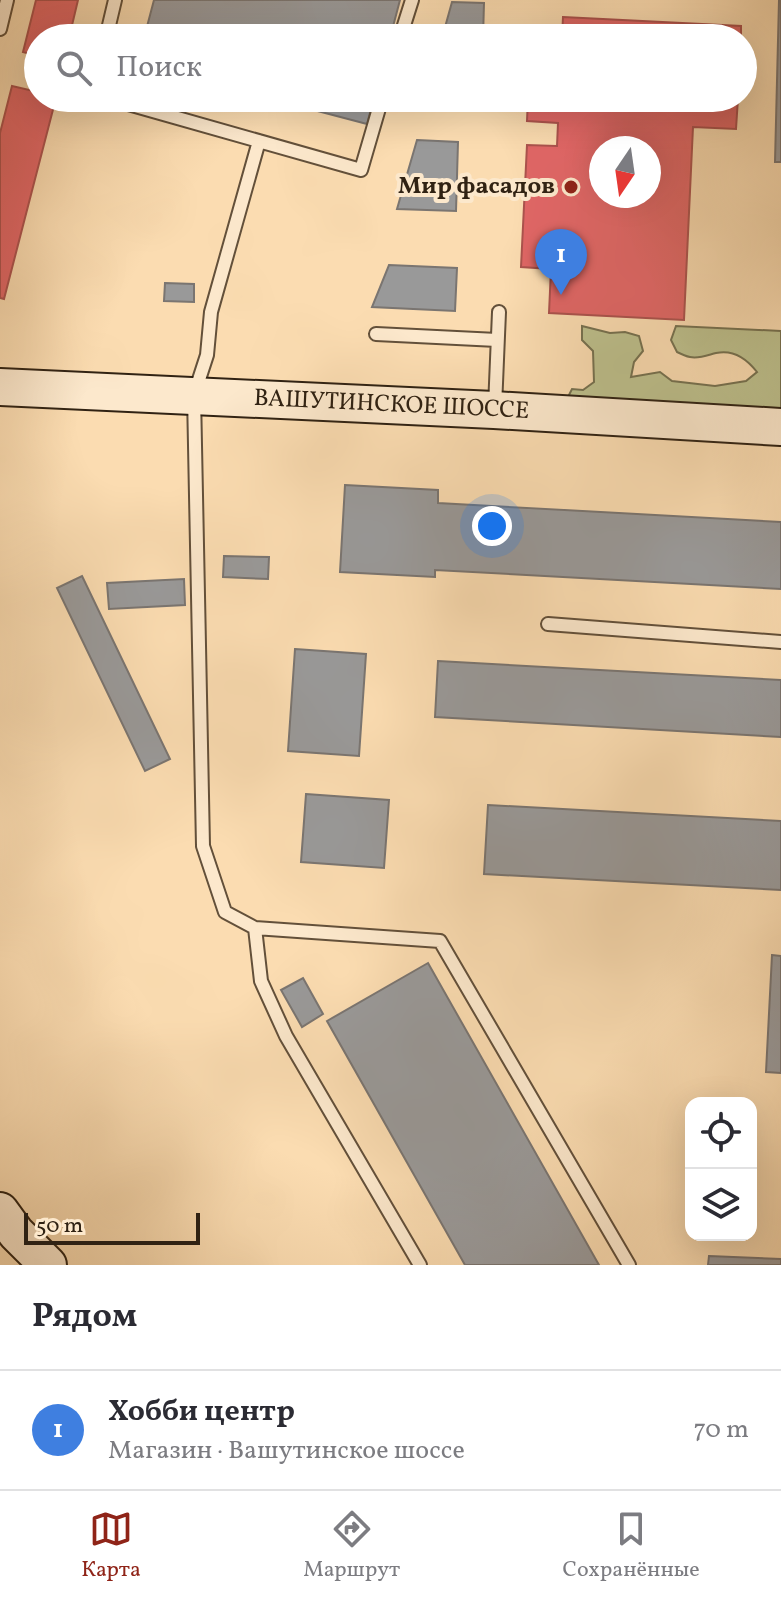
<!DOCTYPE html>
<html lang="ru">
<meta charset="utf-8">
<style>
:root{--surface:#fff;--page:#f2f2f3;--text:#2b2b33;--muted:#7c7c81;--line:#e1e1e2;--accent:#8f2418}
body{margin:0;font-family:Vollkorn,serif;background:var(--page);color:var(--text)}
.controls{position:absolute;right:24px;bottom:24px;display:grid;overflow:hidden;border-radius:16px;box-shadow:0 8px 32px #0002}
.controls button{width:72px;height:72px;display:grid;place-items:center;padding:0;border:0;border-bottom:2px solid var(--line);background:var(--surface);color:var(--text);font:40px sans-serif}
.compass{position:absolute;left:589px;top:136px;width:72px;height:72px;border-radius:50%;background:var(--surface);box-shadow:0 8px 32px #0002;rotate:193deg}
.scale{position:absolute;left:24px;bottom:20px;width:176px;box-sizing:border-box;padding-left:8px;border:4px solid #302213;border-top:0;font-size:22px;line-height:28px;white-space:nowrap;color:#302213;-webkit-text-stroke:6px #fce8cc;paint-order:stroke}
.you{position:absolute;left:492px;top:526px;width:28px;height:28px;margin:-20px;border:6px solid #fff;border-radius:50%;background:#1a73e8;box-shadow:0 0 0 12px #1a73e833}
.badge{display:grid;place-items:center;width:52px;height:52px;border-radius:50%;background:var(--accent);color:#fff;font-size:26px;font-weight:700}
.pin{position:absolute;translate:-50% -66px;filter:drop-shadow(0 2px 4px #0008)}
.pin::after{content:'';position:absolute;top:42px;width:28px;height:24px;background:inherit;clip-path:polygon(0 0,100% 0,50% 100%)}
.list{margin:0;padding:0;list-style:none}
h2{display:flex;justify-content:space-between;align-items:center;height:104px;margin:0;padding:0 32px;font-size:34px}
h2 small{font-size:26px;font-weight:400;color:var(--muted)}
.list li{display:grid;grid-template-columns:52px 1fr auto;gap:24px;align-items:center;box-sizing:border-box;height:120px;padding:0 32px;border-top:2px solid var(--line)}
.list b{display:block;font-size:30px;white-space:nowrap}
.list p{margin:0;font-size:26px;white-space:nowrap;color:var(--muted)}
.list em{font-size:26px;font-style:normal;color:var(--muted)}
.icon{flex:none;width:44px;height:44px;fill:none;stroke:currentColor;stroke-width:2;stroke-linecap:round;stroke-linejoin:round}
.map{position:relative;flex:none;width:781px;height:1265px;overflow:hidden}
.search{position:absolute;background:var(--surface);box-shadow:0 8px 32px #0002;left:24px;right:24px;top:24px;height:88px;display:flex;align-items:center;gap:20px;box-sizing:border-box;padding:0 28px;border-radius:44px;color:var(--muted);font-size:30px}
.sheet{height:224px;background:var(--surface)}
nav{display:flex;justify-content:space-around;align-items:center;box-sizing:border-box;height:112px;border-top:2px solid var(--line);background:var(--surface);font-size:22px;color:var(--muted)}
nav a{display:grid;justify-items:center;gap:4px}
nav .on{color:var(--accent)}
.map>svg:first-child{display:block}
.green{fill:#bdc08d;stroke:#767150;stroke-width:2}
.shops{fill:#e06666;stroke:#ab524d;stroke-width:2;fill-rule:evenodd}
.industry{fill:#999;stroke:#7a7571;stroke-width:2}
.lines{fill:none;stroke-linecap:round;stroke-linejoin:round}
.lane-casing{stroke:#63503a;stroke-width:16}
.secondary-casing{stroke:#302213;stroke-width:40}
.lane{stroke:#fce8cc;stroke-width:12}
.secondary{stroke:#fce8cc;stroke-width:36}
.poi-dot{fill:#8f2418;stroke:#fce8cc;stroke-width:3}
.labels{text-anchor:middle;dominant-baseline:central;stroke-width:8;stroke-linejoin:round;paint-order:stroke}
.poi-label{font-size:24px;font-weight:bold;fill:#302213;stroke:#fce8cc;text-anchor:end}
.street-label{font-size:24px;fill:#302213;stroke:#fce8cc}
</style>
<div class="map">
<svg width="781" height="1265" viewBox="0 0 781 1265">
<rect width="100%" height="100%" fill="#fbdcb1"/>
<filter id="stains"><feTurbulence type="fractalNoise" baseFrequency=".0025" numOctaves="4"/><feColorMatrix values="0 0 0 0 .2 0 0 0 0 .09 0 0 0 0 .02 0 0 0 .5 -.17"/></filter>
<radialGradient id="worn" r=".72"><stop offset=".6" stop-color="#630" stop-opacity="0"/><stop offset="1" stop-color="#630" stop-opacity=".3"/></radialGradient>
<path class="green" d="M582,326L610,333L625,332L639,336L643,351L634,362L631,377L660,372L672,381L715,386L746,381L757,372C747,359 734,349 716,353C708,355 699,359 690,357C685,356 681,354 677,352L671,340L676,326L781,331V415L568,397L572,389L583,390L594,382L593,351L582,340Z"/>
<path class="shops" d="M36,0H78L69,38H38V56L23,52Z
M563,17L741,26V38H562Z
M12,86L38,92V98H56L4,299L0,298V133Z
M528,98H738L736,129L693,127L684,320L549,313L551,269L521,267L527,145L557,146L558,123L527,121ZM601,148H649V196H601Z"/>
<path class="industry" d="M154,0H400L390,38H144Z
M779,0H781V162H775Z
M452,2L484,3L483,38H442Z
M268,98H374L367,124Z
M424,98H481L480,111L421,109Z
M417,140L458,142L456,211L397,209Z
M389,265L457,268L455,311L372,307Z
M165,283L194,284V302L164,301Z
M345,485L438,490V503L781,522V589L435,570V577L340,572Z
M224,556L269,557L268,579L223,577Z
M82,576L170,759L145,771L57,588Z
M184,579L185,605L109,609L107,583Z
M295,649L366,654L359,756L288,751Z
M438,661L781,680V737L435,717Z
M306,794L389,800L384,868L301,862Z
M488,805L781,821V890L484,874Z
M772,955L781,956V1073L766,1072Z
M428,963L599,1265H465L327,1021Z
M303,978L323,1014L302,1027L281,990Z
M709,1256L781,1259V1265H708Z"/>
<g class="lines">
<defs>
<path id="lane" d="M0,29L7,0
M106,38L115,0
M400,38L412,0
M107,98L361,170L382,98
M259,141L211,312L207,355L194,395L203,846L225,912L255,928L440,941L629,1265
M376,334L497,340
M495,407L499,312
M548,624L781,642
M255,928L261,981L286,1036L420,1265"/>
<g id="secondary">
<path id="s1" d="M0,387L494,410L781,427"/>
<path d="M0,1211L16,1233L48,1265"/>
</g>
</defs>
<use href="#lane" class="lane-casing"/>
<use href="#secondary" class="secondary-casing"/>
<use href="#lane" class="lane"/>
<use href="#secondary" class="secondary"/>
</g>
<circle class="poi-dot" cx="571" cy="187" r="8"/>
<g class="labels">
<g class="poi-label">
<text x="555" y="187">Мир фасадов</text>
</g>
<g class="street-label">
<text stroke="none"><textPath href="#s1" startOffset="392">ВАШУТИНСКОЕ ШОССЕ</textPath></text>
</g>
</g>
<rect width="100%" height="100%" filter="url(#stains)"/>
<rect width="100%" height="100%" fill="url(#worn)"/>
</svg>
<div class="controls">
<button><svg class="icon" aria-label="locate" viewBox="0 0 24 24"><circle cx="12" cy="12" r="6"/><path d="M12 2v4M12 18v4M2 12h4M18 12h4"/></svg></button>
<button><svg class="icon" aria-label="layers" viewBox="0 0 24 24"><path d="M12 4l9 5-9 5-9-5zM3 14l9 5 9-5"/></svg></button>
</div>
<svg class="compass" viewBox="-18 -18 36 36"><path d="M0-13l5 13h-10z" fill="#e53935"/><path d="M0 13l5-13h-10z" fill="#7c7c81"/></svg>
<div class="scale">50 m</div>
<div class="you"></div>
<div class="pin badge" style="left:561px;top:295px;background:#3f7fe0">1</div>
<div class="search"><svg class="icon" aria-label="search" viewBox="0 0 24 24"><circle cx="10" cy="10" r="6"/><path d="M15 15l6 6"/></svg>Поиск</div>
</div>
<section class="sheet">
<h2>Рядом<small></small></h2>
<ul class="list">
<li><span class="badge" style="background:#3f7fe0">1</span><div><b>Хобби центр</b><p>Магазин · Вашутинское шоссе</p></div><em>70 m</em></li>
</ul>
</section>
<nav>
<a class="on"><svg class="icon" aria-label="map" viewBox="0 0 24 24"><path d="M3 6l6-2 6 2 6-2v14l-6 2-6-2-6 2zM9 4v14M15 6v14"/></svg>Карта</a>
<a><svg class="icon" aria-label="directions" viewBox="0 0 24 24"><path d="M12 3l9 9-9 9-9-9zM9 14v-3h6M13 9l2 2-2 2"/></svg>Маршрут</a>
<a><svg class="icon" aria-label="saved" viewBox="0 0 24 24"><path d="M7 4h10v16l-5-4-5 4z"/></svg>Сохранённые</a>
</nav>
